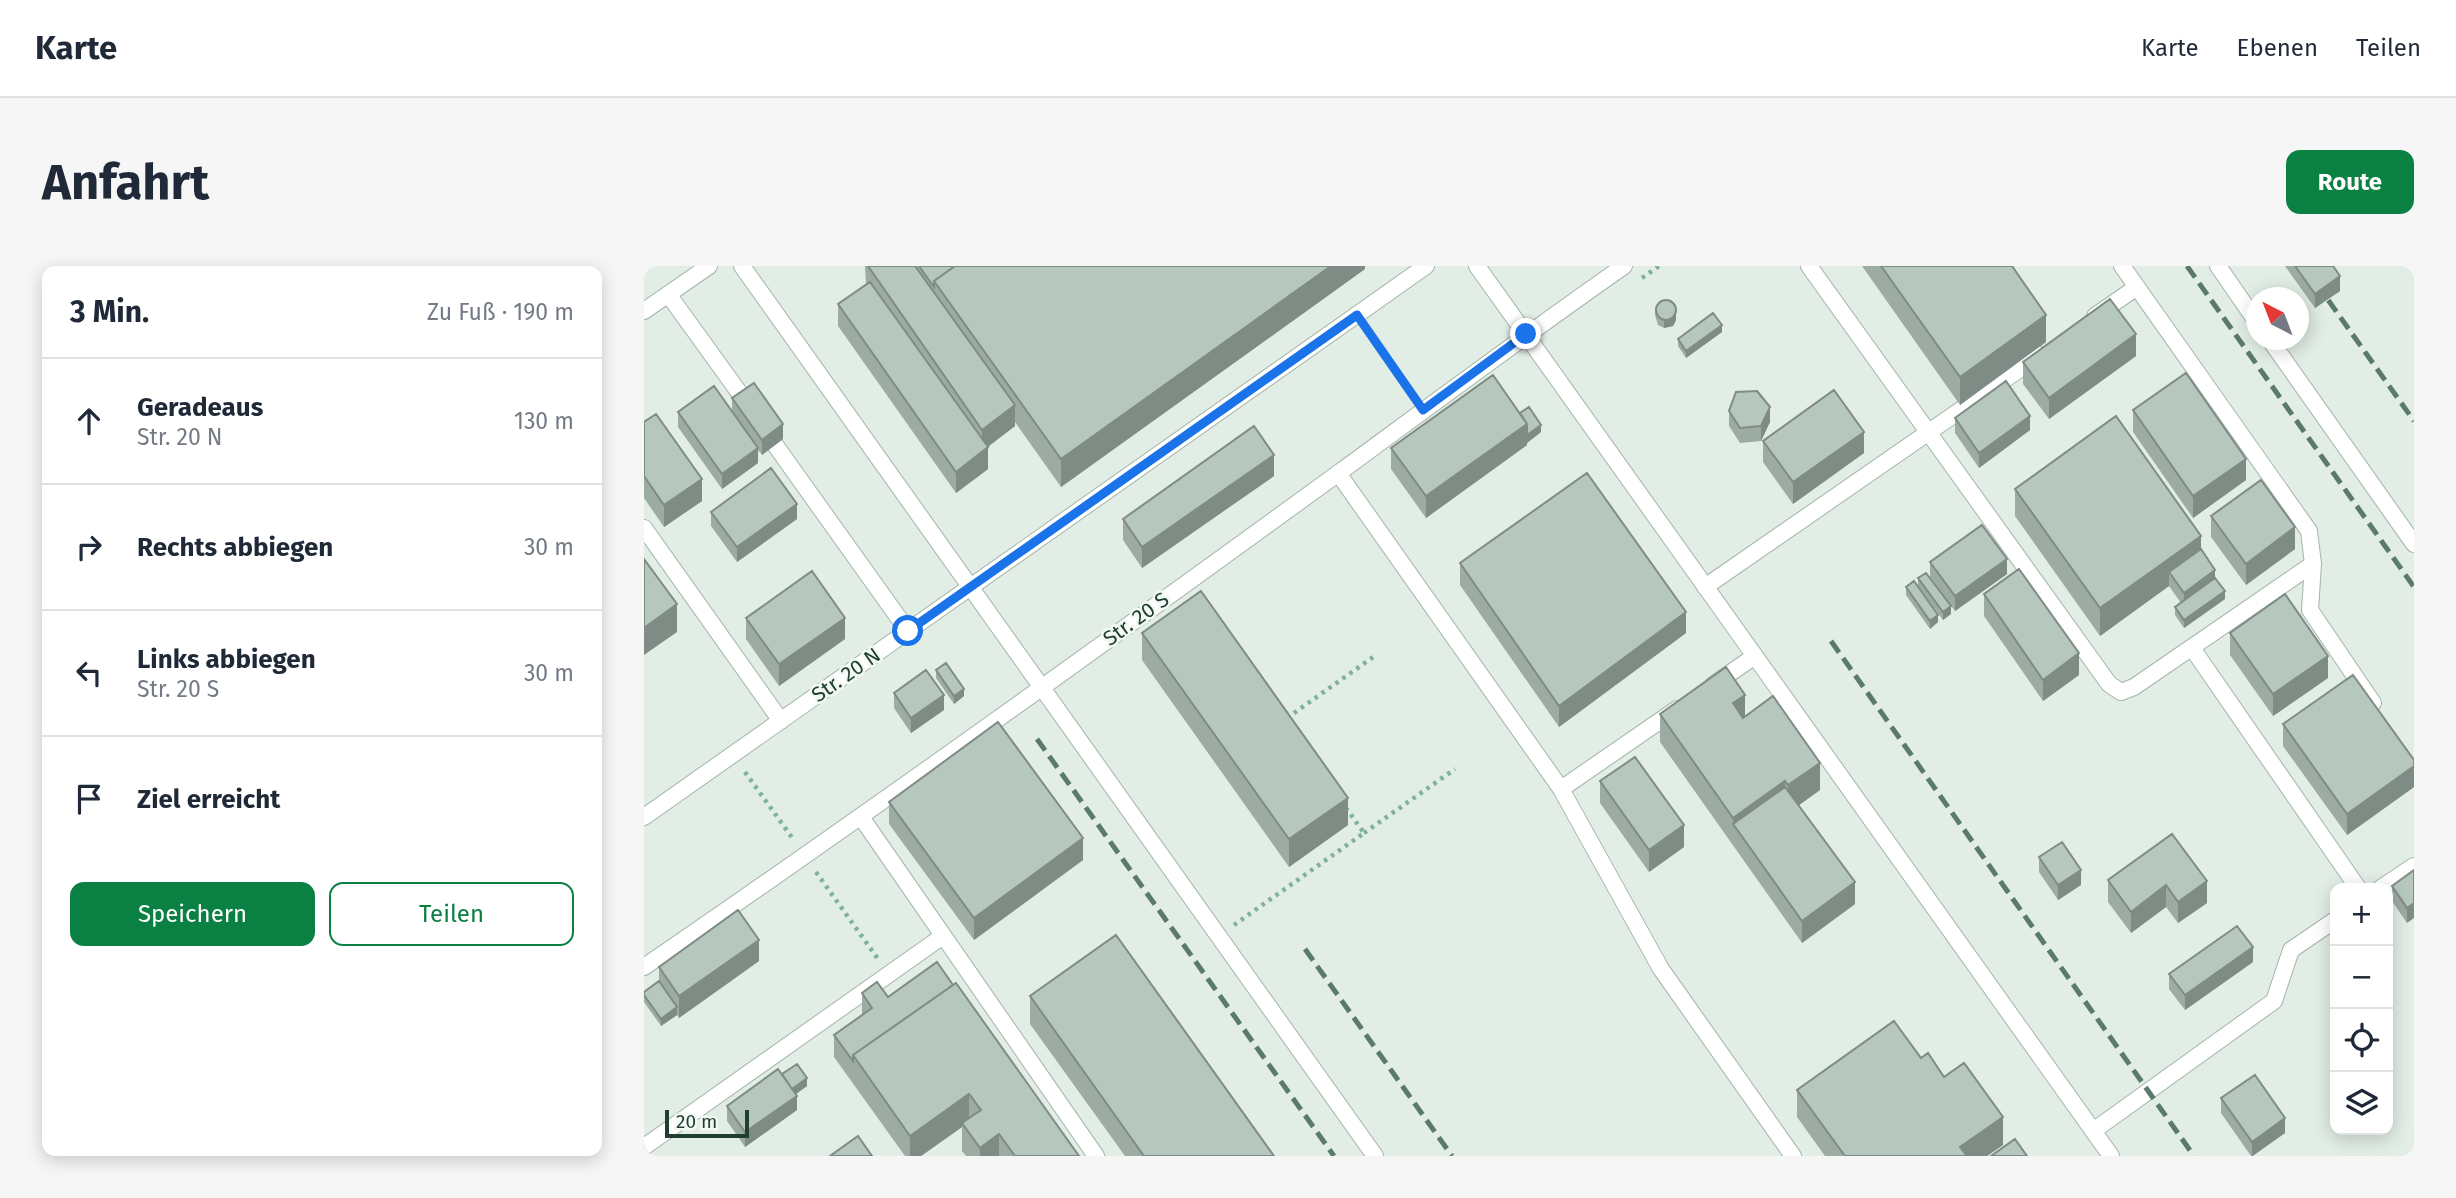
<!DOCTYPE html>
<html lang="de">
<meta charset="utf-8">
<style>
:root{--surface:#fff;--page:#f6f6f7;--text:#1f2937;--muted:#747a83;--line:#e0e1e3;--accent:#0b8043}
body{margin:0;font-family:"Fira Sans",sans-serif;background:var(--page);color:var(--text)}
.controls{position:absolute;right:21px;bottom:21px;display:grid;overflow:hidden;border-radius:14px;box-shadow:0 4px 18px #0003}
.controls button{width:63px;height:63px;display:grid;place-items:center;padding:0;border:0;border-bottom:2px solid var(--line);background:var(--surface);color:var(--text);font:35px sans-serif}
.compass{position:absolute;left:1602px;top:21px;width:63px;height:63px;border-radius:50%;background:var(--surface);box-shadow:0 4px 18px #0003;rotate:318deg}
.scale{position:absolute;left:21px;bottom:18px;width:84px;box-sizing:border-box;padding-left:7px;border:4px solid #203f31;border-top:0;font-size:19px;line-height:24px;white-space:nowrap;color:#203f31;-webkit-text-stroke:5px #f2f9f4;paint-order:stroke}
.stop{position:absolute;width:21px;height:21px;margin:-16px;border:5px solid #1a73e8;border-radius:50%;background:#fff}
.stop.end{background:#1a73e8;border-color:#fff;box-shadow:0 2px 7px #0008}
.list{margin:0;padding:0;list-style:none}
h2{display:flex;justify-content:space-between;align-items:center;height:91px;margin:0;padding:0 28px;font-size:30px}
h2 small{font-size:23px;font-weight:400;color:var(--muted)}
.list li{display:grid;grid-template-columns:46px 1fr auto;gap:21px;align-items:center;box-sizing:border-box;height:126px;padding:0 28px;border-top:2px solid var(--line)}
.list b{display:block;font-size:26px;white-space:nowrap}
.list p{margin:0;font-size:23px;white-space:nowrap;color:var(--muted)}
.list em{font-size:23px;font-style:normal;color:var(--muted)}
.actions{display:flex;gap:14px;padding:21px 28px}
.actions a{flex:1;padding:16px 0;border:2px solid var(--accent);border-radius:14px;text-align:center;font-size:24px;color:var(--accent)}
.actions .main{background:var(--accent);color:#fff}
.icon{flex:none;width:38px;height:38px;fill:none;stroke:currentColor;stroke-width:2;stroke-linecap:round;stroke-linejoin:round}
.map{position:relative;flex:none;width:1770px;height:890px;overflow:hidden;border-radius:14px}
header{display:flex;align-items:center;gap:42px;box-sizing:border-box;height:98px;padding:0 35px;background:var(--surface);border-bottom:2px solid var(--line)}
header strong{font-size:33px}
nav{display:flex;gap:38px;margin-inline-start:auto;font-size:24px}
.intro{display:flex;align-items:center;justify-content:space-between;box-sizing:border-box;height:168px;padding:0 42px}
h1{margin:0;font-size:49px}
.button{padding:18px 32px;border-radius:14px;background:var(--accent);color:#fff;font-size:24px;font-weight:700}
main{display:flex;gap:42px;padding:0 42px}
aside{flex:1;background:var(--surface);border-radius:14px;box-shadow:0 4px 18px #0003}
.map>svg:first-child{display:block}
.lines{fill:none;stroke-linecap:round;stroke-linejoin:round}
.service-casing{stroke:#a3b5ab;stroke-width:18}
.path{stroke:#7fb399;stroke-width:4.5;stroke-dasharray:3.5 5;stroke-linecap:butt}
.service{stroke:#fff;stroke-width:16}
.rail{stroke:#5a7b6c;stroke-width:5;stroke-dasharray:14 7;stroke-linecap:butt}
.wall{fill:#9daca3}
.shaded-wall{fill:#7f8c85}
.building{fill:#b6c8be;stroke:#7f8c85;stroke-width:2}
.route{stroke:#1a73e8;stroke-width:9}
.labels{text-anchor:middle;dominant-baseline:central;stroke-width:5;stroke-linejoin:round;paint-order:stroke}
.street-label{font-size:21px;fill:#203f31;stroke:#f2f9f4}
</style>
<header>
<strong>Karte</strong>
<nav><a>Karte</a><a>Ebenen</a><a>Teilen</a></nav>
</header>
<div class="intro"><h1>Anfahrt</h1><a class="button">Route</a></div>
<main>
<aside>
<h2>3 Min.<small>Zu Fuß · 190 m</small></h2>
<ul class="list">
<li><svg class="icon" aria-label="ahead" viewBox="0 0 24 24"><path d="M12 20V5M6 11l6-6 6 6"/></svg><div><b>Geradeaus</b><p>Str. 20 N</p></div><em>130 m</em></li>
<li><svg class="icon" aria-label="right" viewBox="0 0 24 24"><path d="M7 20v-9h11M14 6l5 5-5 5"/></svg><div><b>Rechts abbiegen</b></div><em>30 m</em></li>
<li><svg class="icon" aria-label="left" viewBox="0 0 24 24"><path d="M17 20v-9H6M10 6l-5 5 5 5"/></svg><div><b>Links abbiegen</b><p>Str. 20 S</p></div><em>30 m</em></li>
<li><svg class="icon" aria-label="arrive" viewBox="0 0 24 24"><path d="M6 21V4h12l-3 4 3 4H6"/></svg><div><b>Ziel erreicht</b></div></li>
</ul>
<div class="actions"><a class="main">Speichern</a><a>Teilen</a></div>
</aside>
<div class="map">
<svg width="1770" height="890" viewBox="0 0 1770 890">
<rect width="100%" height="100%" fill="#e1ede5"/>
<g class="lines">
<defs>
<path id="service" d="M98,0L731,890
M833,0L1467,890
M1165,0L1465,418L1477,426L1490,421L1669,298L1665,265L1478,0
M1574,0L1612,55
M24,28L107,143
M0,45L65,0
M1451,50L1493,21
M1626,74L1770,278
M119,162L264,365
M694,207L917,523L1017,703L1149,890
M0,262L137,455
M1669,298L1666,344L1729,437
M1061,321L1396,89
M1548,382L1714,622
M1069,419L1111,390
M917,523L1033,443
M0,551L782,0
M217,551L452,890
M1737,622L1770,600
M0,701C235,540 466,373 696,206C790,137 884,67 980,0
M1449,865L1630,735L1647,684L1691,654
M0,881L299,670"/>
</defs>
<use href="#service" class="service-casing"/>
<path class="path" d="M998,12L1015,0
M724,64L769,129
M643,452L732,389
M101,506L149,573
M720,567L811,503
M172,606L234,693
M590,659L720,567L702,542"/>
<use href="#service" class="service"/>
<path class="rail" d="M1543,0L1770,321
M1660,0L1770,155
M1187,375L1550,890
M393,473L690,890
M661,683L808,890"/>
</g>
<path class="wall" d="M221,0H721V3L417,221L371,156V160L344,181V203L312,227L194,60V38L222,19Z
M1218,0H1368L1402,76L1316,139Z
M1641,0H1689L1696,25L1671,42Z
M1011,41L1032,54L1029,60L1020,62L1014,59L1011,49Z
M1078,66L1042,92L1034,80V73Z
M1492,90L1405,153L1379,118V96Z
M88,132L139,173L118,189L114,184V197L78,223L34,161V146L88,145Z
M1489,144L1602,214L1549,252L1489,166Z
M1085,145L1126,156L1117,175L1096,177L1085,160Z
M876,147L897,166L883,177V179L782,252L747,203V182Z
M1311,152L1386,164L1335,202L1311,167Z
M0,156L58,235L20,261L0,232Z
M1119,175L1220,187L1149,238L1119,196Z
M630,210L498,302L479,274V253Z
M1371,223L1557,284L1581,333L1540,362L1531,349V341L1537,337L1525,320L1456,370L1371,250Z
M67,246L153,253L93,296L67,260Z
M1567,250L1651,283L1602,319L1567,271Z
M1286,296L1363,308L1311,345L1286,311Z
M816,297L1042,367L915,461L816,319Z
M1274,312L1307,348L1299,354L1274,320Z
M1262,321L1294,356L1286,363L1262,329Z
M1340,328L1435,409L1399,435L1340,350Z
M102,352L201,373L135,420L102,373Z
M498,367L704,559L645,601L498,394Z
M1586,367L1684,412L1629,450L1586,389Z
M292,404L320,430L310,438L292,412Z
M250,427L300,444L267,467L250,442Z
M1016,448L1101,450L1176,524L1155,539L1211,638L1158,677L1016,476Z
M1639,458L1770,494V521L1703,569L1639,480Z
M956,515L1040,581L1005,606L956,537Z
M245,536L439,594L330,674L245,558Z
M1528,568L1563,637L1534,657L1522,641L1487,667L1464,636V614Z
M1395,591L1437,619L1414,634L1395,606Z
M1770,604L1763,657L1748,635V620Z
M115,695L35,752L33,749L17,760L0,736V726L15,715V701Z
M1609,696L1541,744L1525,723V708Z
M218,727L244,731L435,890H322L318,885V861L277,890H261L190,791V769L218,750Z
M386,730L630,890H481L386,758Z
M1277,792L1300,811L1359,879L1343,890H1181L1153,851V824Z
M138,808L163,820L152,828L153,844L101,881L83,855V840Z
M1577,832L1641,867L1609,890H1607L1577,847Z"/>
<path class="shaded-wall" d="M687,0H721V3L417,221V193Z
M1696,10V25L1671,42V28Z
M1032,47V54L1029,60L1020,62V55Z
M1402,49V76L1316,139V111Z
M1078,59V66L1042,92V85Z
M1492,68V90L1405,153V132Z
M371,139V160L338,185V164Z
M1126,141V156L1117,175V160Z
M1386,150V164L1335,202V187Z
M139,158V173L118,189V174Z
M883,158L897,159V166L883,177V179L782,252V230Z
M1220,166V187L1149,238V216Z
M344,181V203L312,227V206Z
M114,182V197L78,223V208Z
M630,189V210L498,302V281Z
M1602,193V214L1549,252V230Z
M58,213V235L20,261V239Z
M153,238V253L93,296V281Z
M1651,261V283L1602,319V298Z
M1557,270V297L1525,306V320L1456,370V342Z
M1363,293V308L1311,345V330Z
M1571,304V319L1540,342V327Z
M1581,325V333L1540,362V354Z
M33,338V366L0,389V362Z
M1307,340V348L1299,354V346Z
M1042,346V367L915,461V440Z
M1294,349V356L1286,363V355Z
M201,352V373L135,420V398Z
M1435,387V409L1399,435V414Z
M1684,390V412L1629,450V428Z
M320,423V430L310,438V430Z
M300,429V444L267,467V452Z
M1101,429V456L1089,437Z
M1176,497V524L1144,547V519Z
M1770,500V521L1703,569V548Z
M1141,515V542L1089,558V579V552Z
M704,532V559L645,601V573Z
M1040,559V581L1005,606V584Z
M439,572V594L330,674V652Z
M1437,604V619L1414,634V619Z
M1563,615V637L1534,657V636Z
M1211,616V638L1158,677V655Z
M1522,619V641L1487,667V646Z
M1770,637V652L1763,657V642Z
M115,674V695L35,752V730Z
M1609,681V696L1541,744V729Z
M33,741V749L17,760V753Z
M163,812V820L145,833V825Z
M325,828V855L318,857V861L277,890H266V870Z
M153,830V844L101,881V866Z
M1359,851V879L1343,890H1316V881Z
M1641,852V867L1608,890V876Z
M355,868V890H336V882Z"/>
<path class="building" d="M224,0H271L371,139L338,164Z
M275,0H311L290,15V21Z
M311,0H687L417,193L290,15Z
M1237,0H1368L1402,49L1316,111Z
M1651,0H1689L1696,10L1671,28Z
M226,16L344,181L312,206L194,38Z
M1466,33L1492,68L1405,132L1379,96Z
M1012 44a10 10 0 1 1 20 0a10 10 0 1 1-20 0Z
M1069,47L1078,59L1042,85L1034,73Z
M1542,107L1602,193L1549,230L1489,144Z
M849,109L883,158L782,230L747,182Z
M1362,115L1386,150L1335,187L1311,152Z
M110,117L139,158L118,174L88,132Z
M70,120L114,182L78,208L34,146Z
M1190,124L1220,166L1149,216L1119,175Z
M1113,125L1126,141L1117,160L1096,162L1085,145L1092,126Z
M885,141L897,159L883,169V158L876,147Z
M12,148L58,213L20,239L0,210V156Z
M1472,150L1557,270L1456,342L1371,223Z
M610,160L630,189L498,281L479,253Z
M127,202L153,238L93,281L67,246Z
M943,207L1042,346L915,440L816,297Z
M1617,214L1651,261L1602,298L1567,250Z
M1338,259L1363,293L1311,330L1286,296Z
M1557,283L1571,304L1540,327L1525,306Z
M0,293L33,338L0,362Z
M1375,303L1435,387L1399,414L1340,328Z
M168,305L201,352L135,398L102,352Z
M1282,307L1307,340L1299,346L1274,312Z
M1571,312L1581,325L1540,354L1531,341Z
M1270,315L1294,349L1286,355L1262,321Z
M557,325L704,532L645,573L498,367Z
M1641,328L1684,390L1629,428L1586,367Z
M302,397L320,423L310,430L292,404Z
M1082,401L1101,429L1089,437L1099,452L1129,430L1176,497L1144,519L1141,515L1089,552L1016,448Z
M282,404L300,429L267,452L250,427Z
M1709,409L1770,494V500L1703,548L1639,458Z
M354,456L439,572L330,652L245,536Z
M991,491L1040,559L1005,584L956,515Z
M1141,521L1211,616L1158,655L1089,558Z
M1528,568L1563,615L1534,636L1522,619L1487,646L1464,614Z
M1418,576L1437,604L1414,619L1395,591Z
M1770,604V637L1763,642L1748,620Z
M94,644L115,674L35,730L15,701Z
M1593,660L1609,681L1541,729L1525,708Z
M472,669L630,890H500L386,730Z
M293,696L309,719L209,789V795L190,769L228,742L218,727L233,716L244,731Z
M15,715L33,741L17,753L0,729V726Z
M312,717L435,890H371L355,868L336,882L318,857L337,844L325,828L266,870L209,789Z
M1250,755L1277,792L1284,787L1300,811L1320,797L1359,851L1316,881L1323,890H1201L1153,824Z
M153,798L163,812L148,823L138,808Z
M134,803L153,830L101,866L83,840Z
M1611,809L1641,852L1608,876L1577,832Z
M214,870L228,890H186Z
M1371,873L1383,890H1347Z"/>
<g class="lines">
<path class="route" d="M264,365L713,49L779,144L882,68"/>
</g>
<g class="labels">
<g class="street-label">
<text transform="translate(492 353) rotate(-36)">Str. 20 S</text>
<text transform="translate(202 409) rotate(-35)">Str. 20 N</text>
</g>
</g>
</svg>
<div class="controls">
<button>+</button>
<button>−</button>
<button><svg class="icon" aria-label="locate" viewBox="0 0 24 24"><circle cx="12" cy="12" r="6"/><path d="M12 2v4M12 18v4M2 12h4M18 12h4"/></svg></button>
<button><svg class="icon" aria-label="layers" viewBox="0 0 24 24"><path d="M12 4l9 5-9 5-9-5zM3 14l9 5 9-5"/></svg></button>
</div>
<svg class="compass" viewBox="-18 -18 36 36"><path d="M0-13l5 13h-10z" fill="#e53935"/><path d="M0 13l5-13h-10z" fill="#747a83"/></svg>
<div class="scale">20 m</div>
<div class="stop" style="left:264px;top:365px"></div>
<div class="stop end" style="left:882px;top:68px"></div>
</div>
</main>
